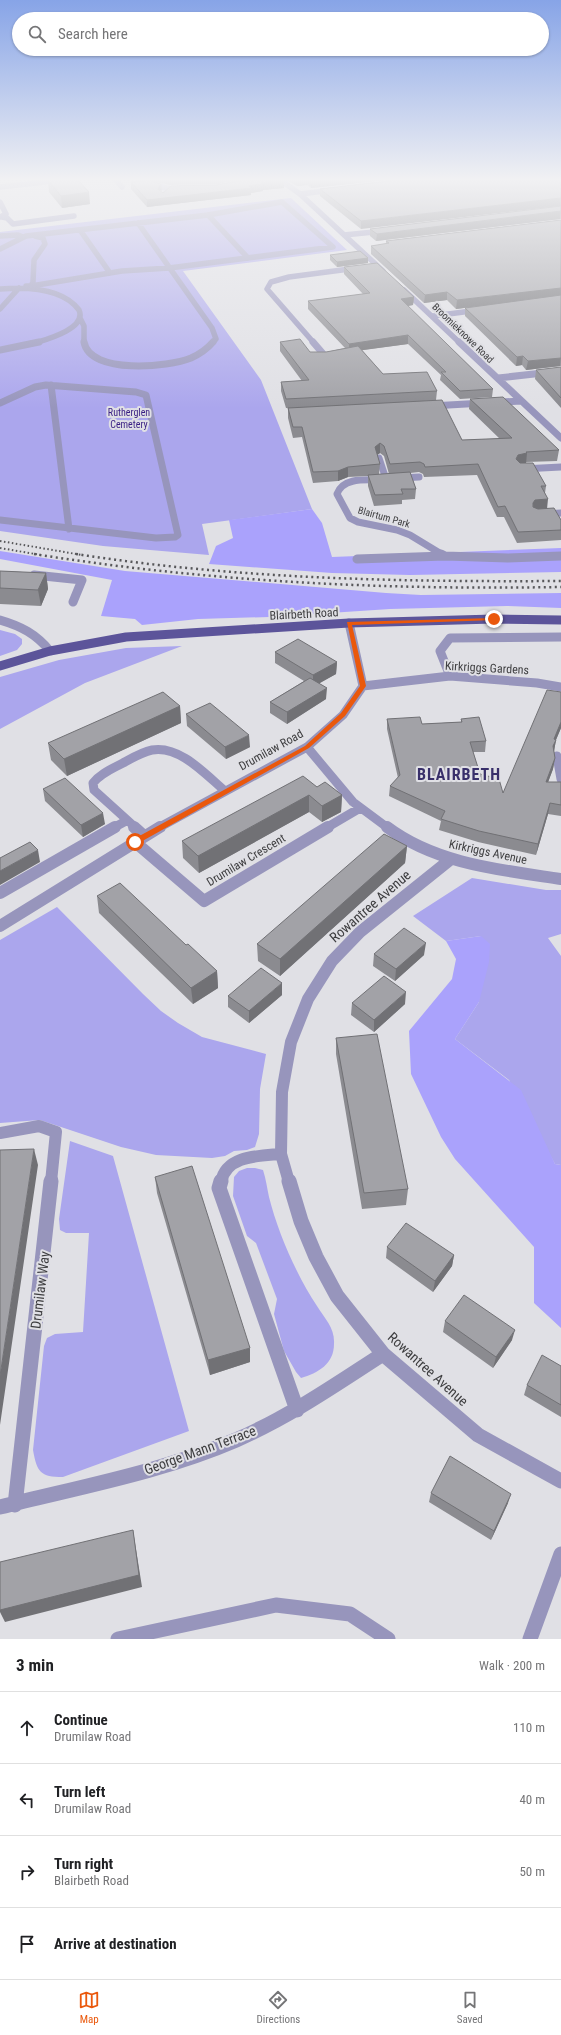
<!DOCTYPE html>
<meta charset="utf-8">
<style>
:root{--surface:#fff;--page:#f2f2f2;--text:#202124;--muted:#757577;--line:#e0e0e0;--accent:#ea580c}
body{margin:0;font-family:"Roboto Condensed",sans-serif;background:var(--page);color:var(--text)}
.stop{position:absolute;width:12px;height:12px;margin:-9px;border:3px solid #ea580c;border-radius:50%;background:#fff}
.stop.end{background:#ea580c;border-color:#fff;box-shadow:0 1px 4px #0008}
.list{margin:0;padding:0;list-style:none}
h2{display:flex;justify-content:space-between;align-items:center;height:52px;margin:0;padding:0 16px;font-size:17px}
h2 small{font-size:13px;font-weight:400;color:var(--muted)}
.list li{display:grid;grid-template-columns:26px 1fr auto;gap:12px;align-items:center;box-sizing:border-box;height:72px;padding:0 16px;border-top:1px solid var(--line)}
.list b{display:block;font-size:15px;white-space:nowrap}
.list p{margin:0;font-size:13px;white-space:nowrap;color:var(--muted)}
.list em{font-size:13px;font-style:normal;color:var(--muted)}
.icon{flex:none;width:22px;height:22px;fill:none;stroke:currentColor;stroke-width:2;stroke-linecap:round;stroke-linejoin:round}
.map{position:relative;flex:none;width:561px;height:1639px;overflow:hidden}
.search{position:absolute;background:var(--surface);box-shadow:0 1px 3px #0004;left:12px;right:12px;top:12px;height:44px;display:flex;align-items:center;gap:10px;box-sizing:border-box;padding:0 14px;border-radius:22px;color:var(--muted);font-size:15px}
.sheet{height:340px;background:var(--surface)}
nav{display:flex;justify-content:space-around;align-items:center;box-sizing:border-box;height:56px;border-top:1px solid var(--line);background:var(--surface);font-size:11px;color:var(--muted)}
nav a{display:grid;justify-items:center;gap:2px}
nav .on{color:var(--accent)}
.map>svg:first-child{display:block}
.green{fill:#aba6ed}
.forest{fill:#aaa2fc}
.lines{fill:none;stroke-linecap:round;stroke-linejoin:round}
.minor-far4{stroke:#9795bc;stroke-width:5.5}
.minor-far3{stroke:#9795bc;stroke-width:7}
.minor-far2{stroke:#9795bc;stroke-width:9}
.minor-far1{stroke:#9795bc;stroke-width:12}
.minor{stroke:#9795bc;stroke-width:15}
.major{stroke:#5c549a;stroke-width:9}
.rail-far1{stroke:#57575a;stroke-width:2;stroke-dasharray:1.5 2.5;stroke-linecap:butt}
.rail{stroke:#57575a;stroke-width:2.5;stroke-dasharray:2 3.5;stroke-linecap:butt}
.wall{fill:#8b8b90;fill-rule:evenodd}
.shaded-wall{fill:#717175}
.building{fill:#a2a2a7;stroke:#717175}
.route{fill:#ea580c}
.labels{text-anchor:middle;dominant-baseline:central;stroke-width:4;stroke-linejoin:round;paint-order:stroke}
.far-street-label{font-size:10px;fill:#3d3d3f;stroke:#e0e0e5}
.far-park-label{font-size:10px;fill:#381d83;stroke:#e0e0e5}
.street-label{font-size:12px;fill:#3d3d3f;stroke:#e0e0e5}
.near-street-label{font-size:14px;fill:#3d3d3f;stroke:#e0e0e5}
.district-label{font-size:16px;font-weight:bold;letter-spacing:1px;fill:#382f6a;stroke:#e0e0e5}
</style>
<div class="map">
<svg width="561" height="1639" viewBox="0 0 561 1639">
<rect width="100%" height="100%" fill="#e0e0e5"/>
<path class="green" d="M291,198L347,250L183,271L261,380L312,509L202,524L209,555L103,546L0,531V232Z
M0,630L15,634L22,639V644L17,650L0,656Z
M182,646L85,683L0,729V677L59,660L126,648Z
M472,878L546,890H561V934L548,938L561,956V1165L555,1164L509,1080L455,1039L479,1002L481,936L446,941L413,916Z
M57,907L143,994L161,1011L178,1023L202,1037L266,1054L260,1089L259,1134L255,1147L247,1150L234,1151L225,1156L212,1158L156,1155L121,1147L40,1120L0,1123V940Z
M70,1141L113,1156L189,1431L63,1477C40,1477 37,1472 33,1450L44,1346L47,1338L55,1334L83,1332L89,1233H66L60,1230L59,1219Z
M247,1168H255L263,1170C266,1179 267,1188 269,1197C278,1233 297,1276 317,1306C325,1319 335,1328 334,1344C334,1364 318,1373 301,1378L296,1372L284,1351L274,1314L277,1299L256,1243L247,1236L233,1196L234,1177L239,1171Z"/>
<path class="forest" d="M312,509L322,523L332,557L561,548V572L410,575L332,573L209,564L216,546L233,538L229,520Z
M0,551L125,571L386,593L421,595L561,593V608L507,606L390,609L269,617L198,619L142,625L135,619L101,616L112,580L0,559Z
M481,936L490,944L489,962L479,1002L455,1039L521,1090L555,1164L561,1165V1328L534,1303V1247L455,1159L441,1137L411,1074L409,1031L452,979L456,959L446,941Z"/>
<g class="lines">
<path class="minor-far4" d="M115,179L122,187
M279,179L300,194L383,271
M157,186L170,189L163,196
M0,187L70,179
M300,194L333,190
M0,202L6,214L0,217
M208,215L248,258
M2,217L7,218L13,224L74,216
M138,223L212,328L216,339L212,343
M80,230L110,273
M344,235L384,231
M0,236L18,235L23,237
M0,249L26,236L208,215L282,202L333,247L169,268L122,271L31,286
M26,286H31L33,282L34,260L45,244L43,238L35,236
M0,289C25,287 62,287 79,310C87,328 48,339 35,343
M404,290L460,343
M0,309L19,288
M433,316L479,310
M80,318L84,326V343
M314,343L267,289L271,282L289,277L357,268"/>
<path class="minor-far3" d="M84,342C90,375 169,367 191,358C200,354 207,349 213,342
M313,342L325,356
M459,342L561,438
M0,350L39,342
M498,378L561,371
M51,385L69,529
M0,403L35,387L46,385L136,392L146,395L178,535L175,537L156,538L0,520
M431,406L521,401
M379,458L386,479
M522,469L561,467
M399,478L419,477
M381,480C366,480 343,477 337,494L350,518L358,522L397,530L410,535L443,555
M544,514L561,513"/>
<path class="minor-far2" d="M441,554L445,556L508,558L561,556
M357,559L445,556
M34,575L82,580L73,602
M0,620C21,626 36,634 50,651
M450,676L440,651L450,638L561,637
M363,686L450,676L537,683L561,687
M307,747L353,802L388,828
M557,756L561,779
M113,828L126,821
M136,828L94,790L93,783C101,773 112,769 123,763C132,758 142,752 152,750C180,745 206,775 225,791
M158,828L307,747L343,715L363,686L349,623
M326,828L360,808"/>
<path class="minor-far1" d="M134,827L144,836
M387,827C436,864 501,870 561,879
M135,842L204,901L328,827
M0,893L115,827
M0,926L160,827
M0,1133L39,1126L56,1132L51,1182
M221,1182C226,1155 259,1156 281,1154
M289,1182L281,1154L282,1092L291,1042L308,999L332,961L360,932L451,859"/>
<path class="minor" d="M221,1181L219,1188L297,1410
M289,1181L301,1221L316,1257L337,1296L383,1354L478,1435L561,1481
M15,1505L51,1181
M0,1507C79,1487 162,1472 236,1440C289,1417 335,1385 383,1354
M118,1639L276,1605L350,1614L388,1639
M530,1639L561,1554"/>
<path class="major" d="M0,666L50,651L126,637L349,623L494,619L561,620"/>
<path class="rail-far1" d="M0,541L82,555
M0,548L41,555"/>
<path class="rail" d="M34,554C209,582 384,590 561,587
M76,554C236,579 399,582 561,581"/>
</g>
<path class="wall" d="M136,179H242L216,184L170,185L156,182V183L161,192L163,193L216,185L284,181V188L263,190V191L251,193V195L147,207L131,189V182L138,181Z
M285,179H394L311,188L307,185L297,186Z
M406,179L361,229L320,196V189Z
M48,180L90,204L62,208L49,192Z
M561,206V219L376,241L370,236V229Z
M561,220V366L526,370L522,365L516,366L465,316V308L527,300L456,309L447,300L424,303L371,254V246L386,244V241Z
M330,255L368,258V263L337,267L330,260Z
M344,267L414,297L413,305L408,306L493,389L492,397L460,399L440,380L441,375L408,344L362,350L383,374L437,391L436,400L462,440L500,439L469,409L470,399L559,450L557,461L526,462V463L546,486L545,493L547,509L561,520V540L517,543L504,517H497L477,475L424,477L423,474L419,472L410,473L416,489L415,499L402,500V504L374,506L368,486V476L348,477L338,481L313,483L302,437L293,438L288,418V408H286L281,391V382L302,381L280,351V342L310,352H326L345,348L308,309V301L363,294L344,274ZM380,453L384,456L389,474H379L380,464L377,455Z
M561,367V408L535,379L536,370Z
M0,571L46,573L48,589L41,606L0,604Z
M275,652L337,662L336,674L319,683L326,699L287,724L270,713V702L304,681L275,663Z
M561,692V728L556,740L554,751L555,758L553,769L548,782H561V816L548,814L536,855L478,842L439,830L441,821L389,796L390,786L398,778L387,729V719L422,724L461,722V719L486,741L485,752H473L480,774L503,793Z
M180,706L181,723L67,776L51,760L48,743Z
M186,714L250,747L226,759L187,726Z
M317,787L342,795L341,812L322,822L309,812L199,873L183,858L182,841Z
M43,789L105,824L83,837L45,801Z
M407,846L405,863L280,976L258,961L257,944Z
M97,896L186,945L217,971L218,988L193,1004L99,913Z
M374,954L424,955L395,981L373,966Z
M282,995L249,1023L228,1007V996Z
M352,1003L405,1004L374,1032L351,1015Z
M336,1038L408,1189L406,1205L362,1209L336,1054Z
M155,1177L250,1362L210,1375L157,1193Z
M387,1247L454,1255L452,1266L433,1292L386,1258Z
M445,1321L512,1340L493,1368L443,1332Z
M561,1366V1417L524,1395L527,1385Z
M431,1493L508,1503L491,1540L429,1502Z"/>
<path class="shaded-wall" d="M153,179H156V182L153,187L152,180Z
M215,179H242L216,184Z
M297,179H307V185L297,186Z
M333,179H394L311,188V181Z
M284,181V188L263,190V191L251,193V195L147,207V200L249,186L262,183Z
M161,184L162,191L158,189Z
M89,192L90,204L62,208L61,196Z
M561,198V206L361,229V221Z
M561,211L560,219L376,241L377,234Z
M368,258V263L337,267V262Z
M561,288V296L456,309L457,300Z
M447,292V300L424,303L425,295Z
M414,297L413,305L401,307V299Z
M408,335V344L349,352V344Z
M523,356L522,365L516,366L517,357Z
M561,358L560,366L526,370L528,361Z
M380,443V453L374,457L375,447Z
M527,453L526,464L517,465L516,459L518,455Z
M348,467V477L338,481V471Z
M548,499L547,509L534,511L533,503L535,500Z
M46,573L48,589L41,606L38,590Z
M337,662L336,674L313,687V675Z
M327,688L326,699L287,724V712Z
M180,706L181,723L67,776L64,759Z
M561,722V728L555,742L556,740L554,751L551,757L554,739Z
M249,735L250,747L226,759L225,747Z
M555,758L553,769L544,793L546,782Z
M309,795V812L199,873L198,856Z
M342,795L341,812L322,822V806Z
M550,803L548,814L536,855L538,844Z
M103,813L105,824L83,837L81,825Z
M407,846L405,863L280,976V959Z
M38,850L40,862L0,885V871Z
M426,943L424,955L395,981L396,969Z
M217,971L218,988L193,1004L191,988Z
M282,983V995L249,1023V1011Z
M406,992L405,1004L374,1032V1020Z
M34,1149L38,1165L0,1425V1376Z
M454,1255L452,1266L433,1292L435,1281Z
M515,1330L512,1340L493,1368L496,1357Z
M250,1348V1362L210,1375L208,1360Z
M511,1494L508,1503L491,1540L494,1531Z
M133,1530L135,1543L142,1587L5,1622L0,1612V1610Z"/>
<path class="building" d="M62,179H77L89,192L61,196L48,180Z
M142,179H153L152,180L154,182L161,184L158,189L163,193L171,186L216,185L249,179H282L284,181L262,183L263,184L249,186L251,188L147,200L131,182L144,181Z
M308,179H333L311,181Z
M406,179H561V198L361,221L320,189Z
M561,206V211L377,234L370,229Z
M561,220V288L457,300L447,292L425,295L371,246L389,243L386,241Z
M360,251L368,258L337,262L330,255Z
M377,263L414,297L401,299L493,389L460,391L441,372H446L408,335L349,344L308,301L370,293L344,267Z
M561,295V358L528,361L523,356L517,357L465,308Z
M300,339L310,352H326L358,346L383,374L427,372L437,391L286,399L281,382L309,380L280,342Z
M561,367V398L536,370Z
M503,397L559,450L526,452L527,453L518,455L516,459L520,463H533L546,486H541L548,499L535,500L533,503V507L538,509L554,508L561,520V530L518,532L505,506L498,507L478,464L425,467L424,464L420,462L390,464L384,446L380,443L375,447L380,464L348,467L338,471L313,472L302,427H293L288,408L442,400L462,440L512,438L470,399Z
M410,472L416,489H401L403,494L375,495L368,475Z
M0,571L46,573L38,590L0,588Z
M298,639L337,662L313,675L275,652Z
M310,678L327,688L287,712L270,702Z
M547,690L561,692V722L554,739L556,740L553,746L555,758L546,782H561V805L550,803L538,844L479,831L441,819L445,811L390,786L400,775L387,719L420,717L422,724L462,722L461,719L479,717L486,741L470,742L480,774L499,779L503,793Z
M163,692L180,706L64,759L48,743Z
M210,703L249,735L225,747L186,714Z
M303,776L317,787L325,782L342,795L322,806L309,795L198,856L182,841Z
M65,778L103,813L81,825L43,789Z
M384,834L407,846L280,959L257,944Z
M30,842L38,850L0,871V858Z
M120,883L186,945L188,944L217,971L191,988L97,896Z
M404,928L426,943L396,969L374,954Z
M261,968L282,983L249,1011L228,996Z
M384,976L406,992L374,1020L352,1003Z
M377,1034L408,1189L364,1193L336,1038Z
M34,1149L0,1376V1150Z
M192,1166L250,1348L208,1360L155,1177Z
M406,1223L454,1255L435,1281L387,1247Z
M464,1295L515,1330L496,1357L445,1321Z
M542,1355L561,1366V1405L527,1385Z
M450,1456L511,1494L494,1531L431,1493Z
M133,1530L139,1575L0,1610V1562Z"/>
<linearGradient id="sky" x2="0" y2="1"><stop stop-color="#87a4e7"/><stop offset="0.44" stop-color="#f1f1f3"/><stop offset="1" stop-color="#f1f1f3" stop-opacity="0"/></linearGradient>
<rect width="561" height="408" fill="url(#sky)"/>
<path class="route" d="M494,618L496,620L352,625L366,686L345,716L309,748L137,844H132V840L305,746L341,713L360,686L347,622Z"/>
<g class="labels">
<g class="far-street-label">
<text transform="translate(463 333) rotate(44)">Broomieknowe Road</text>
<text transform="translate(384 517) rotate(16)">Blairtum Park</text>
</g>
<g class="far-park-label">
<text x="129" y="412">Rutherglen<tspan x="129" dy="12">Cemetery</tspan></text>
</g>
<g class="street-label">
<text transform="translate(304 614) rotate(-3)">Blairbeth Road</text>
<text transform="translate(487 668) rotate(3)">Kirkriggs Gardens</text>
<text transform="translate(271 750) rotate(-29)">Drumilaw Road</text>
<text transform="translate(488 852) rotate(12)">Kirkriggs Avenue</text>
<text transform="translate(246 860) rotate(-31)">Drumilaw Crescent</text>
</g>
<g class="near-street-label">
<text transform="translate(370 906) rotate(-41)">Rowantree Avenue</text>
<text transform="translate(40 1290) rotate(-83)">Drumilaw Way</text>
<text transform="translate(428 1369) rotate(42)">Rowantree Avenue</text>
<text transform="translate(200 1450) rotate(-20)">George Mann Terrace</text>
</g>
<g class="district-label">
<text x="459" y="774">BLAIRBETH</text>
</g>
</g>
</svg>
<div class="stop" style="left:135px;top:842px"></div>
<div class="stop end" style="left:494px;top:619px"></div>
<div class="search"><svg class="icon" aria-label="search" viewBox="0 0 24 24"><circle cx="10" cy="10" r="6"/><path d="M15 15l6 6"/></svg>Search here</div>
</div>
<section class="sheet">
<h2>3 min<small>Walk · 200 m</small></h2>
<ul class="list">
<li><svg class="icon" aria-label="ahead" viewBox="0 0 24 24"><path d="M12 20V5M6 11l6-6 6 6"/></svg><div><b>Continue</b><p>Drumilaw Road</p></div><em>110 m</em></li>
<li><svg class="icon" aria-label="left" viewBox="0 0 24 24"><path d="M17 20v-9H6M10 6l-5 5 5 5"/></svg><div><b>Turn left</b><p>Drumilaw Road</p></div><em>40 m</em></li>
<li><svg class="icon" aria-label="right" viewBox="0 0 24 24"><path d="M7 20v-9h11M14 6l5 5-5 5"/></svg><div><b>Turn right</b><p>Blairbeth Road</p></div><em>50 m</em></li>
<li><svg class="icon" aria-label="arrive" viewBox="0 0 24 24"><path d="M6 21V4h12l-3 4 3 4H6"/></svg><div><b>Arrive at destination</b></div></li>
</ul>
</section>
<nav>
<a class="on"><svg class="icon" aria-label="map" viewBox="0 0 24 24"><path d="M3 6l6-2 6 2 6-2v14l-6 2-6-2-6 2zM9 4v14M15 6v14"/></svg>Map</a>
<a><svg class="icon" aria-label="directions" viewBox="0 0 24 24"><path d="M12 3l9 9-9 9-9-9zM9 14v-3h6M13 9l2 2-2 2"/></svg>Directions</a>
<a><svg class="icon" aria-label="saved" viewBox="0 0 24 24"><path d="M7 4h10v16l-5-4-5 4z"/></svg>Saved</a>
</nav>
